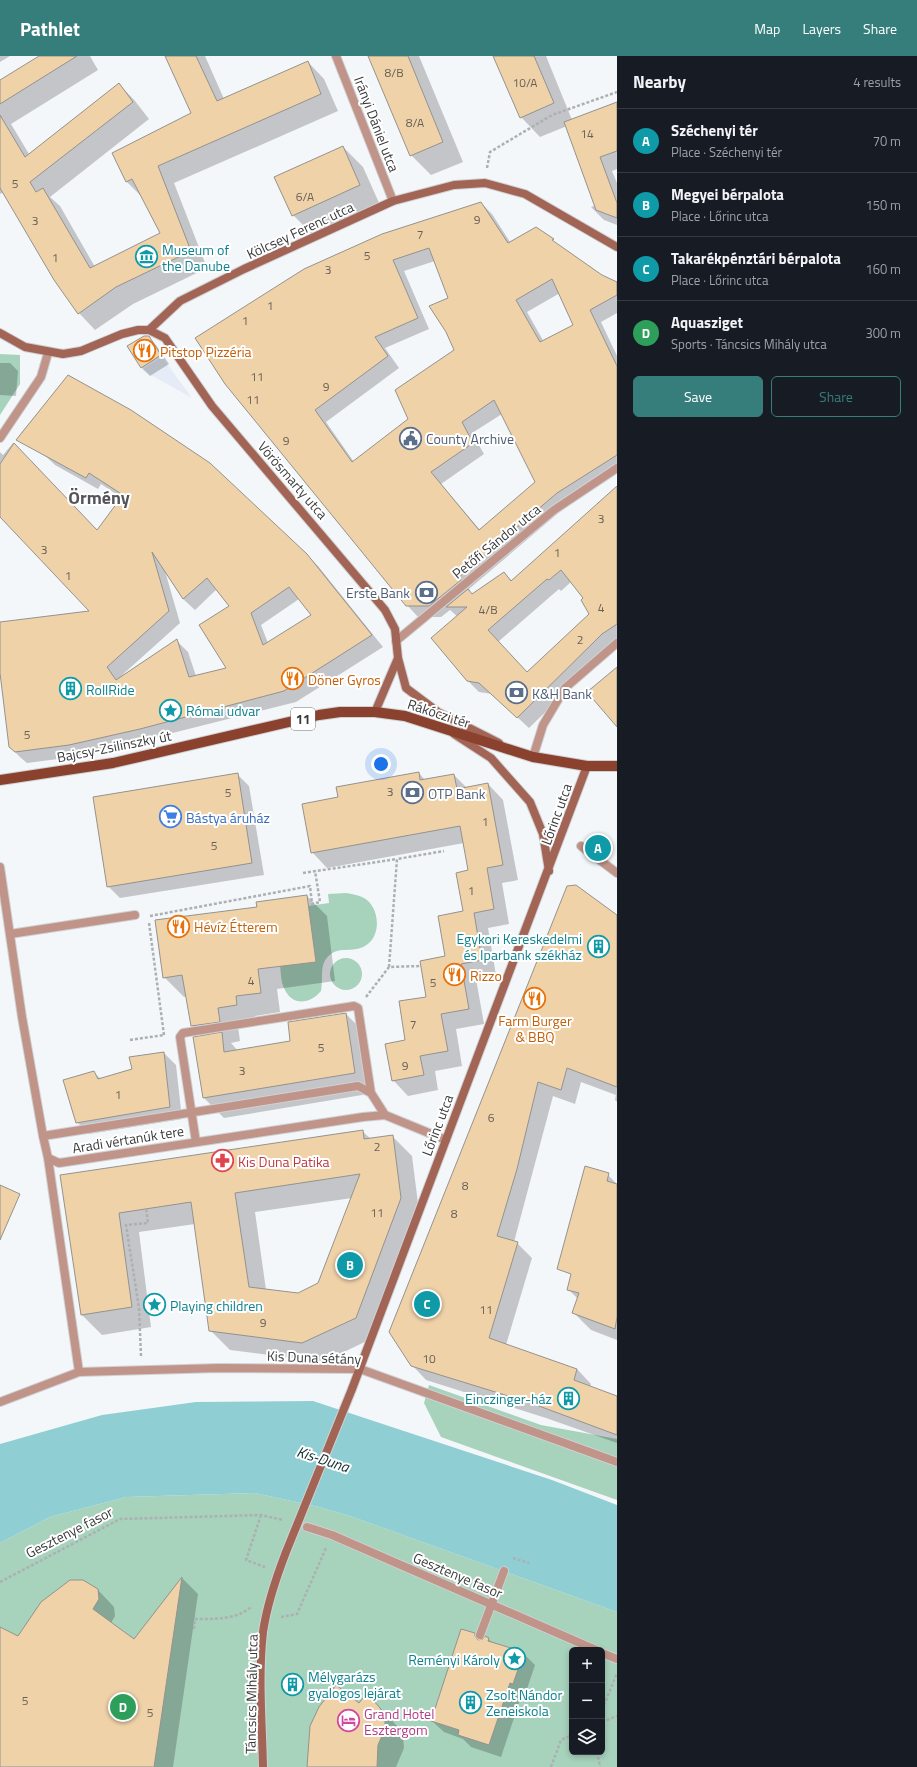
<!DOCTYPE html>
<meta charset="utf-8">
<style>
:root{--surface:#171b24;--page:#20242c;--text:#f1f3f6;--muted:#9ea1a6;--line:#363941;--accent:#357e7b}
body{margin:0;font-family:"Titillium Web",sans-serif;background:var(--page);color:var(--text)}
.controls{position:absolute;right:12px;bottom:12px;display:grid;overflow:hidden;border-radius:6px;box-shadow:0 2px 6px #0003}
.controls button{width:36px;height:36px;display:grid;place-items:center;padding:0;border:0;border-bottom:1px solid var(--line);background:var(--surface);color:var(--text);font:20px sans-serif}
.you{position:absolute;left:381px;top:708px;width:14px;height:14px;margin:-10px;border:3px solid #fff;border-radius:50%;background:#1a73e8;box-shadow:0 0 0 6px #1a73e833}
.badge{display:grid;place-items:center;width:26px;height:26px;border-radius:50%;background:var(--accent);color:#fff;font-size:13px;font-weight:700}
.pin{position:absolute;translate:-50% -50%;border:2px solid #fff;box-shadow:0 1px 4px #0006}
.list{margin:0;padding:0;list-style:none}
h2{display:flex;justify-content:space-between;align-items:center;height:52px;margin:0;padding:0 16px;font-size:17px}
h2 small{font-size:13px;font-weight:400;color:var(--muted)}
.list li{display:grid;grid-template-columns:26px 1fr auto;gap:12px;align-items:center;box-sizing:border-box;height:64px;padding:0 16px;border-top:1px solid var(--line)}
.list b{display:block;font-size:15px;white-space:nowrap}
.list p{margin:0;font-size:13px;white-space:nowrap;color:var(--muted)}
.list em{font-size:13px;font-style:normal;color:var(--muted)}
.actions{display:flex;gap:8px;padding:12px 16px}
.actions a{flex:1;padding:9px 0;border:1px solid var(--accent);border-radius:6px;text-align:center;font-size:14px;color:var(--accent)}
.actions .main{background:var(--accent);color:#fff}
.icon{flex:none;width:22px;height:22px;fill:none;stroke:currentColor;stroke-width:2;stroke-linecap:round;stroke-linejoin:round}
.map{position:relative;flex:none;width:617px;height:1711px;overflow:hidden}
header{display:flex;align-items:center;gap:24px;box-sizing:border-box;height:56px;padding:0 20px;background:var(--accent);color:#fff}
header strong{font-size:19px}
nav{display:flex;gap:22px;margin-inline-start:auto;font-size:14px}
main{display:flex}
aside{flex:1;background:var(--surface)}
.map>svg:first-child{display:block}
.built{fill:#e6ecf7}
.green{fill:#a7d2bc;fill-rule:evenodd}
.water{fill:#8fced3}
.shadow{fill:#0003;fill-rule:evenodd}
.building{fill:#f0d2a9;stroke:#94928e;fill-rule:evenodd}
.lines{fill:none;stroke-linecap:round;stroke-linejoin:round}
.lane-casing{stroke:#cfd1d4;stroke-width:10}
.street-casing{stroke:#cfd1d4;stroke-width:10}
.secondary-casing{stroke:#cfd1d4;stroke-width:10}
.primary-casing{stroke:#cfd1d4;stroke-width:12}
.path{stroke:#adb0b2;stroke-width:2.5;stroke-dasharray:3 2;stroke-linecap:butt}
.lane{stroke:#c09488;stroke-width:8}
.street{stroke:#c09488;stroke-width:8}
.secondary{stroke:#a26454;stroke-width:8}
.primary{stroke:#8a412e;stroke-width:10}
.secondary-bridge-casing{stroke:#cfd1d4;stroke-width:10;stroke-linecap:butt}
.secondary-bridge{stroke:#a26454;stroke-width:8}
.labels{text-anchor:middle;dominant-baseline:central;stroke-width:4;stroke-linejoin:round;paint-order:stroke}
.number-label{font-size:12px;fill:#676056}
.shield{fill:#fff;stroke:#747576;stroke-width:1}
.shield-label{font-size:13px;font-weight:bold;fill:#393a3b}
.street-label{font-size:14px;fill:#393a3b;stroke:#fff}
.culture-label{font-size:14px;fill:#0d838f;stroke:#fff;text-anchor:start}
.food-label{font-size:14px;fill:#c56008;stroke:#fff;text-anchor:start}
.service-label{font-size:14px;fill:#4e5e75;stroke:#fff;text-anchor:start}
.shop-label{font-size:14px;fill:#366cbe;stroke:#fff;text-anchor:start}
.health-label{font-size:14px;fill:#be3a42;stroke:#fff;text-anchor:start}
.hotel-label{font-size:14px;fill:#b23c85;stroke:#fff;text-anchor:start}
.water-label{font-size:15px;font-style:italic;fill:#0e2f31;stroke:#fff}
.district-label{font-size:18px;font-weight:bold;fill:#535558;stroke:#fff}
</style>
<header>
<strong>Pathlet</strong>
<nav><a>Map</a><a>Layers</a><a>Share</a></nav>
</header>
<main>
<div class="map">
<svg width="617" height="1711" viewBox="0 0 617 1711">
<rect width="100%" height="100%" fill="#f4f7fa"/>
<path class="built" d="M162,301L192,342L142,314Z"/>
<path class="green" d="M0,298L20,299V328L0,359Z
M346,837C352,838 358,839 364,842C378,850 381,873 371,885C357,900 343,889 331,898C318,907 324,922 321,935C310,948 292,951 284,932C281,926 281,917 280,910L316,906L308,850L329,847L328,838Z
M330 918a16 16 0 1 1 32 0a16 16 0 1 1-32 0Z
M429,1329L541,1369L617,1383V1444L441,1381L424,1347Z
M255,1437L319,1451L350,1460L617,1556V1711H0V1487L50,1461L126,1441ZM572,1594H602V1696H572Z"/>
<path class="water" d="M313,1345L552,1424L617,1449V1556L350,1460L319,1451L255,1437L126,1441L50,1461L0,1487V1388L102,1359L196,1346Z"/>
<path class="shadow" d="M0,0H10L0,6Z
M41,0H90L98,14L11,68L29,98L119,28L135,45L149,63L50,141L60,150L95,211L161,178L143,142L126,125L192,57L166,0H205L224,43L308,6L324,23L338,55L174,127L207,212L133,248L95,274L79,257L4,136L0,138V25Z
M369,0H419L463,106L431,119L411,99Z
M495,0H546L572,64L617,47V113L612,115L617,127V169L604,164L591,151L596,149L567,70L540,81L521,61Z
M343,91L363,111L380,149L313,179L293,159Z
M481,147L492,158L510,186L536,172L560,191L602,220L617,227V257L601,266L617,300V417L569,448L469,533L472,539L504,517L512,525L617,431V586L529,672L492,638L479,636L468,625L458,561L450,554L441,561H418L407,549L196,282ZM435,205L449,243L446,276L455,295L409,363L354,406L326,366L399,312L385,292L429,273L404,215ZM560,237L574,270L544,286L527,256ZM502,358L536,426L480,474L441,428L484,398L472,377ZM571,526L585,543L591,558L527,617L498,586L559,533L561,535Z
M147,280L156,289L169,308L150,320L142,312L128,291Z
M0,307H10L18,315L16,340L0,339Z
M69,320L306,498L318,510L383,591L296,646L81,700L27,707L21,702L10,691L0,609V567L91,556L0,460V396L3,399L13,387L97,475L122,442L101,428L98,433L55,409L21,377ZM165,515L183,543L195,554L217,533L231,550L228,612L196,620L188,596L177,585L121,620L180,567ZM299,543L313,559L268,587L261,569Z
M419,717L425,724L454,719L467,732L488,728L503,744L518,824L502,827L509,868L488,872L496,919L476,923L484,968L456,973L462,1010L435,1015L438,1034L408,1040L393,1024L406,985L446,901L464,856L470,815L464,787L327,812L312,796L339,742Z
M237,718L249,730L264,819L120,842L108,830Z
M307,840L327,860L335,925L277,933L280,956L255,960L257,969L238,971L240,985L231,987L238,995L292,985L346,958L366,978L374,1037L224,1062L204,1042L203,980L192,970L187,941H184L164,921L258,852Z
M617,860V1046L615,1044L616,1039L581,1026L575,1048L553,1040L514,1186L517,1187L532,1202L506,1289L577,1313L591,1328L590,1331L617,1340V1387L546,1362L426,1324L412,1309L391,1276Z
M164,997L176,1009L182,1063L89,1078L77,1066L93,1016L101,1023L133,1013Z
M362,1075L371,1083L392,1080L412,1100L420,1163L375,1281L323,1306L230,1294L210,1274L195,1168L139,1176L151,1271L102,1279L82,1259L62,1120ZM352,1142L319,1228L298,1238L266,1234L255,1156Z
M606,1117L617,1128V1209L580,1199Z
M568,1233H617V1284L591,1274L574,1257L578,1243Z
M182,1522L198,1538L173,1711H0V1582L18,1581L98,1534L114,1551L115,1560L111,1567L134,1585Z
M474,1578L481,1585L488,1583L493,1587L523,1597L535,1609L525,1639L522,1638L501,1701L471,1691L463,1683L444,1676L432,1665Z
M368,1639L399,1672L403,1681L404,1692L396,1711H309Z"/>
<path class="building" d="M39,0H77L0,48V24Z
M165,0H196L217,45L308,5L321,38L158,110L191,195L116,231L78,258L54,224L0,132V59L25,101L119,27L133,46L30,126L36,136L43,132L90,212L160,177L132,123L126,126L112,97L191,57Z
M368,0H408L443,86L410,100Z
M493,0H534L554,47L520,62Z
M617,46V95L600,101L617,147V162L596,154L564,66Z
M343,90L360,129L292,160L274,121Z
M481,146L508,187L536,171L554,183L552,184L602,219L617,226V239L590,254L617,310V399L557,437L459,521L461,524L429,550H406L225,328L195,282L304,213L382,178ZM429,192L448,242L429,250L446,276L454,294L395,334L408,363L352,406L315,354L388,300L375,281L418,262L393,204ZM552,223L573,269L540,286L516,244ZM494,344L535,426L479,474L431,416L473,387L462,366Z
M144,280H149L161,299L141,312L127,290Z
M68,319L131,354L210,407L307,498L372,579L284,635L140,673L69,689L15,696L9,691L0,617V566L89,555L0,461V408L14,387L97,474L123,439L89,417L86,422L16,384ZM152,496L183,543L207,522L229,550L199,569L226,612L189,621L177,583L116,624L107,611L169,555ZM289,531L311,559L263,589L251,557Z
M617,430V568L602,578L517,662L479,627L467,625L431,582L467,551H446L468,533L472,538L504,516L511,525ZM561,514L583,542L581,544L589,558L527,616L488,574L547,523L549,524Z
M617,611V671L587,636Z
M419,716L420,724L454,718L457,733L488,727L503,809L487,812L494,853L474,857L482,904L461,908L469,953L441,958L448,995L420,1000L424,1019L392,1025L385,988L405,984L399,945L426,941L420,905L445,900L438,860L463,855L456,817L468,814L460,770L311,797L302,748L338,741L336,731Z
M238,717L252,807L107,831L93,741Z
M576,829L617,859V1031L567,1012L561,1034L538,1026L517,1113L497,1180L518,1186L489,1282L577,1313L574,1324L617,1340V1379L531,1347L411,1310L389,1276L567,830Z
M307,839L316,906L258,913L261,937L236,940L237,949L218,952L220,966L191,970L182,919L163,922L155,864L257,851L256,846Z
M346,957L355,1017L203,1042L193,981L222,976L224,996L290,985L288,966Z
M164,996L170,1051L76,1067L63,1024L94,1015L98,1023L132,1013L129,1001Z
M363,1074L364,1083L393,1079L401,1142L356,1262L302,1287L209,1275L191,1146L119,1157L132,1251L81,1259L60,1119ZM360,1118L318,1227L298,1237L249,1231L235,1137Z
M585,1110L609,1117L607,1125L617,1128V1261L615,1273L572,1257L579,1237L567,1234L571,1218L557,1213Z
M0,1129L20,1138L0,1184Z
M182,1521L154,1711H0V1571L18,1580L41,1546L70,1524H83L98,1533L99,1543L93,1553L134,1583Z
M461,1573L475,1577V1580L478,1584L483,1583L485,1580L489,1582L488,1585L524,1596L513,1628L510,1627L489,1689L458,1679L459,1674L431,1665Z
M336,1629L359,1647L367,1637L380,1652L385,1661V1673L378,1689L377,1711H307L310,1670L319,1651Z"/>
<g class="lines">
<defs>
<path id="lane" d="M10,878L135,859
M48,1102L79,1316
M480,1579L504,1515"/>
<path id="street" d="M336,0L393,145
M0,382L41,321L48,297
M396,585L554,454L617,412
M533,701L543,669L565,632L617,587
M581,790L617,817
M0,811L22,961L43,1080
M385,1059L371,1037L358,1030L43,1080L48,1102L59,1107L363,1061L385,1059L446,1084
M196,1086L180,981L183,977L354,950L358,952L371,1037
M0,1346L79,1316L219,1312L360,1313L617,1406
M307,1471L332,1479L596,1594
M602,1597L617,1603"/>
<path id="secondary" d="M149,274L180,245L244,213L393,145L454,129L485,127L525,138L617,191
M0,277L25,291L63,298L81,295L122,278L138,274H149L165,282L212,350L385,554L395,573L398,602L406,632L438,656L499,687
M375,656L398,602
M454,678L491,702L530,746L543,778L549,815
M352,1333L587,710
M263,1711C262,1666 258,1620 263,1576C267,1548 276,1522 286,1496"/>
<path id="primary" d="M0,724L113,707L319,659L340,656H375L405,660L533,701L587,710H617"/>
</defs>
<use href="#lane" class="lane-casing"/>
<use href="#street" class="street-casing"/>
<use href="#secondary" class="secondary-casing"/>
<use href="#primary" class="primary-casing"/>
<path class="path" d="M487,112L490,96L552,59L617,36
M303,817L397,803
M150,860L310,830L312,848L320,846L315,815
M149,867L164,979
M481,899L494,902
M389,911L397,803L444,795
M366,941L389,911L421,910
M130,984L164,979
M141,1300L139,1252L126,1169L148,1167L146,1152
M261,1459L246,1504L265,1511
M513,1502L529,1507
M0,1526L120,1463L261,1459L283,1464
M281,1561L297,1558L326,1492
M194,1573L195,1563C213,1563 238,1564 252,1550
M602,1654L617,1617
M602,1666L617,1660
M602,1687L607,1685
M597,1696L600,1711
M551,1711L561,1684L572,1679"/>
<use href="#lane" class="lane"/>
<use href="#street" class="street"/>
<use href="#secondary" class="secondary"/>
<use href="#primary" class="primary"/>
<defs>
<path id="secondary-bridge" d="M286,1496L352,1333"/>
</defs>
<use href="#secondary-bridge" class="secondary-bridge-casing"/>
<use href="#secondary-bridge" class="secondary-bridge"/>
</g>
<defs>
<symbol id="museum-ring" viewBox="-11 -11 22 22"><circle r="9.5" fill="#fff" stroke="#0f9aa8" stroke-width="1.5"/><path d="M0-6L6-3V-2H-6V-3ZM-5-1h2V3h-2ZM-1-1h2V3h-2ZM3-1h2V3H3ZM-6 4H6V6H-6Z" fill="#0f9aa8"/></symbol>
<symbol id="restaurant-ring" viewBox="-11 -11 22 22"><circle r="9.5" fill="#fff" stroke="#e8710a" stroke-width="1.5"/><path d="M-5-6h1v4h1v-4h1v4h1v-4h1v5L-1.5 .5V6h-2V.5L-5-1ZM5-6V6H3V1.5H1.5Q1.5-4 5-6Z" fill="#e8710a"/></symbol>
<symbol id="civic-ring" viewBox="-11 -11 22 22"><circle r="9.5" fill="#fff" stroke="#5c6f8a" stroke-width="1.5"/><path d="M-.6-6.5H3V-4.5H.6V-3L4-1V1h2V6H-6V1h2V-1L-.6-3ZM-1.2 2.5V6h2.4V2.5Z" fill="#5c6f8a"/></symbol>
<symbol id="bank-ring" viewBox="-11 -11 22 22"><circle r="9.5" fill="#fff" stroke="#5c6f8a" stroke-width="1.5"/><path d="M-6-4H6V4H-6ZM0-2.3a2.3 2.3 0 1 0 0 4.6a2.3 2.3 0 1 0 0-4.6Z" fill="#5c6f8a"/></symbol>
<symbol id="building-ring" viewBox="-11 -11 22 22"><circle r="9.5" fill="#fff" stroke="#0f9aa8" stroke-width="1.5"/><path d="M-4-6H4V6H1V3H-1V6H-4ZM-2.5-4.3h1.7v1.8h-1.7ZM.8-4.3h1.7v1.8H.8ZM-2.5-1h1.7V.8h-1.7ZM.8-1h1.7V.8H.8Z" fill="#0f9aa8"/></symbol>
<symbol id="sight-ring" viewBox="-11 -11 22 22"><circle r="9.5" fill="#fff" stroke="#0f9aa8" stroke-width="1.5"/><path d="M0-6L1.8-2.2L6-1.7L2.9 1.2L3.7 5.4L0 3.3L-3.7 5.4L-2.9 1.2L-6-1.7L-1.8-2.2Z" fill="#0f9aa8"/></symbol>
<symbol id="supermarket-ring" viewBox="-11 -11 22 22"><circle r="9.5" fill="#fff" stroke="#3f7fe0" stroke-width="1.5"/><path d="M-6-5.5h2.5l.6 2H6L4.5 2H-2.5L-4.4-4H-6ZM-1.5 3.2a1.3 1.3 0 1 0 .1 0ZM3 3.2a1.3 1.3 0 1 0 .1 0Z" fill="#3f7fe0"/></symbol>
<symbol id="pharmacy-ring" viewBox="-11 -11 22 22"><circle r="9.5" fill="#fff" stroke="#e0444e" stroke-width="1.5"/><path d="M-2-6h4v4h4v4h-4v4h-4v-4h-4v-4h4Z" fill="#e0444e"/></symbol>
<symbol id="hotel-ring" viewBox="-11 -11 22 22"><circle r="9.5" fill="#fff" stroke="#d1479c" stroke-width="1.5"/><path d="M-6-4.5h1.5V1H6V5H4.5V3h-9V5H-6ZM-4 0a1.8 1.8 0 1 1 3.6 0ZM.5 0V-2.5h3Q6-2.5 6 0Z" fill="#d1479c"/></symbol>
</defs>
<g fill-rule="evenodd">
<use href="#museum-ring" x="134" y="188" width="25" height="25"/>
<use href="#restaurant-ring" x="132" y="282" width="25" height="25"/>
<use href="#civic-ring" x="398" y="370" width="25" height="25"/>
<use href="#bank-ring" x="414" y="524" width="25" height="25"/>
<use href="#restaurant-ring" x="280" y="610" width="25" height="25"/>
<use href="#building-ring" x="58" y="620" width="25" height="25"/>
<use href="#bank-ring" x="504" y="624" width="25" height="25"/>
<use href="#sight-ring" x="158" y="642" width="25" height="25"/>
<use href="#bank-ring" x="400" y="724" width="25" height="25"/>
<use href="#supermarket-ring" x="158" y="748" width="25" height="25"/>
<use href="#restaurant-ring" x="166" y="858" width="25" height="25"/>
<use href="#building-ring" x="586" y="878" width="25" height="25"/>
<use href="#restaurant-ring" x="442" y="906" width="25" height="25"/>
<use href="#restaurant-ring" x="522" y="930" width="25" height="25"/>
<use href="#pharmacy-ring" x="210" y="1092" width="25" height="25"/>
<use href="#sight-ring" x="142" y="1236" width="25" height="25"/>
<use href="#building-ring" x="556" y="1330" width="25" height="25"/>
<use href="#sight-ring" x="502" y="1590" width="25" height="25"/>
<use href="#building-ring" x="280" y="1616" width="25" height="25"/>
<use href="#building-ring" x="458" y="1634" width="25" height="25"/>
<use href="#hotel-ring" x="336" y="1652" width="25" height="25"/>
</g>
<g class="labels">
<g class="number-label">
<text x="394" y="16">8/B</text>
<text x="525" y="26">10/A</text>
<text x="415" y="66">8/A</text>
<text x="587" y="77">14</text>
<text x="15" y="127">5</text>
<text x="305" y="140">6/A</text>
<text x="477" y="163">9</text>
<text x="35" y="164">3</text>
<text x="420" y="178">7</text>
<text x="367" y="199">5</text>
<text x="55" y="201">1</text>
<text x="328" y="213">3</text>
<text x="270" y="249">1</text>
<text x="245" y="264">1</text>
<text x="257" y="320">11</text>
<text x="326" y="330">9</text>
<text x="253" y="343">11</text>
<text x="286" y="384">9</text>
<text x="601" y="462">3</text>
<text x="44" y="493">3</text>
<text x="557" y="496">1</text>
<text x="68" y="519">1</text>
<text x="601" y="551">4</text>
<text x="488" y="553">4/B</text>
<text x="580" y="583">2</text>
<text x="27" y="678">5</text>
<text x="390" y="735">3</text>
<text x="228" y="736">5</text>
<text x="485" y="765">1</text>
<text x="214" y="789">5</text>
<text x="471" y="834">1</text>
<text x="251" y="924">4</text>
<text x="433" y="926">5</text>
<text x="413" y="968">7</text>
<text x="321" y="991">5</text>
<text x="405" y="1009">9</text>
<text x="242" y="1014">3</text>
<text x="118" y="1038">1</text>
<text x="491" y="1061">6</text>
<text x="377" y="1090">2</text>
<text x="465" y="1129">8</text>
<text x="377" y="1156">11</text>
<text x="454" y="1157">8</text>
<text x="486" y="1253">11</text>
<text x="263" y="1266">9</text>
<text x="429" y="1302">10</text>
<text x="25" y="1644">5</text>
<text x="150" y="1656">5</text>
</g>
<rect class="shield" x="291" y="652" width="24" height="22" rx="3"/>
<g class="shield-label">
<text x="303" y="663">11</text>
</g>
<g class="street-label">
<text transform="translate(377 68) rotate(69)">Irányi Dániel utca</text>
<text transform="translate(300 174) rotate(-25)">Kölcsey Ferenc utca</text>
<text transform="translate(293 424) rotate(49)">Vörösmarty utca</text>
<text transform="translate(496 485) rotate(-39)">Petőfi Sándor utca</text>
<text transform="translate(439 657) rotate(18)">Rákóczi tér</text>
<text transform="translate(114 690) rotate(-11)">Bajcsy-Zsilinszky út</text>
<text transform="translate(556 758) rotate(-70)">Lőrinc utca</text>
<text transform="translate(437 1069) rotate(-69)">Lőrinc utca</text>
<text transform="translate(128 1083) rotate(-9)">Aradi vértanúk tere</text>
<text transform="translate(314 1301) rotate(2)">Kis Duna sétány</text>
<text transform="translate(69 1476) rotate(-27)">Gesztenye fasor</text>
<text transform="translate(458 1519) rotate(23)">Gesztenye fasor</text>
<text transform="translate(251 1638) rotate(-89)">Táncsics Mihály utca</text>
</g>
<g class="culture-label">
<text x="162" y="193">Museum of<tspan x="162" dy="16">the Danube</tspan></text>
<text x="86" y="633">RollRide</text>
<text x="186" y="654">Római udvar</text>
<text x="582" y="882" text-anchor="end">Egykori Kereskedelmi<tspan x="582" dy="16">és Iparbank székház</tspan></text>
<text x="170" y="1249">Playing children</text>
<text x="552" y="1342" text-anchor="end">Einczinger-ház</text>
<text x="500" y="1603" text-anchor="end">Reményi Károly</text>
<text x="308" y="1620">Mélygarázs<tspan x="308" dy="16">gyalogos lejárat</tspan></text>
<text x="486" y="1638">Zsolt Nándor<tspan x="486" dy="16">Zeneiskola</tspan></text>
</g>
<g class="food-label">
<text x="160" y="295">Pitstop Pizzéria</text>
<text x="308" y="623">Döner Gyros</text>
<text x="194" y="870">Hévíz Étterem</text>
<text x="470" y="919">Rizzo</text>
<text x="535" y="964" text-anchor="middle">Farm Burger<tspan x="535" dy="16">&amp; BBQ</tspan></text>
</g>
<g class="service-label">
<text x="426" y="382">County Archive</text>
<text x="410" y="536" text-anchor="end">Erste Bank</text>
<text x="532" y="637">K&amp;H Bank</text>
<text x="428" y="737">OTP Bank</text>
</g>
<g class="shop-label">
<text x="186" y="761">Bástya áruház</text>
</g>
<g class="health-label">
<text x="238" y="1105">Kis Duna Patika</text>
</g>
<g class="hotel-label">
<text x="364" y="1657">Grand Hotel<tspan x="364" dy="16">Esztergom</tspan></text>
</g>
<g class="water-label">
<text transform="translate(323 1403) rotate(18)">Kis-Duna</text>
</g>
<g class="district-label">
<text x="99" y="441">Örmény</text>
</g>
</g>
</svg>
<div class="controls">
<button>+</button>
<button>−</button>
<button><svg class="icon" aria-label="layers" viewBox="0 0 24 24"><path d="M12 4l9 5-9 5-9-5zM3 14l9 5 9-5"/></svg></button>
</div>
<div class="you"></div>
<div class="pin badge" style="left:598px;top:792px;background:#0f9aa8">A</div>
<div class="pin badge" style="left:350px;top:1209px;background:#0f9aa8">B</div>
<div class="pin badge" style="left:427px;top:1248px;background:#0f9aa8">C</div>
<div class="pin badge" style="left:123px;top:1651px;background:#2e9e5b">D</div>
</div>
<aside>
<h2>Nearby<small>4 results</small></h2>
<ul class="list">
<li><span class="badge" style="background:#0f9aa8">A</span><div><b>Széchenyi tér</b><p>Place · Széchenyi tér</p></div><em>70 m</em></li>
<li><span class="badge" style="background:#0f9aa8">B</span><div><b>Megyei bérpalota</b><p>Place · Lőrinc utca</p></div><em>150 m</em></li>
<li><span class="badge" style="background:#0f9aa8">C</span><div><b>Takarékpénztári bérpalota</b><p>Place · Lőrinc utca</p></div><em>160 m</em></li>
<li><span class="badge" style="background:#2e9e5b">D</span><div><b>Aquasziget</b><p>Sports · Táncsics Mihály utca</p></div><em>300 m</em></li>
</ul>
<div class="actions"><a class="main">Save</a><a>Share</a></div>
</aside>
</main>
